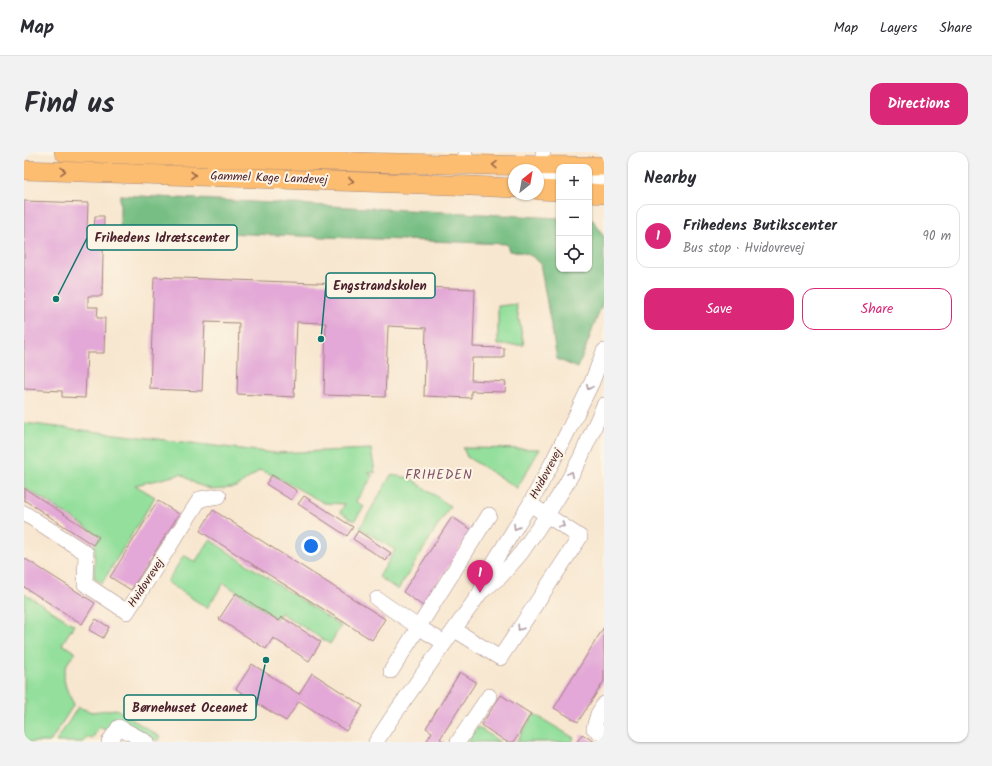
<!DOCTYPE html>
<meta charset="utf-8">
<style>
:root{--surface:#fff;--page:#f2f2f3;--text:#2b2b33;--muted:#7c7c81;--line:#e1e1e2;--accent:#db2777}
body{margin:0;font-family:Kalam,sans-serif;background:var(--page);color:var(--text)}
.controls{position:absolute;right:12px;top:12px;display:grid;overflow:hidden;border-radius:8px;box-shadow:0 1px 3px #0004}
.controls button{width:36px;height:36px;display:grid;place-items:center;padding:0;border:0;border-bottom:1px solid var(--line);background:var(--surface);color:var(--text);font:20px sans-serif}
.compass{position:absolute;left:484px;top:12px;width:36px;height:36px;border-radius:50%;background:var(--surface);box-shadow:0 1px 3px #0004;rotate:31deg}
.you{position:absolute;left:287px;top:394px;width:14px;height:14px;margin:-10px;border:3px solid #fff;border-radius:50%;background:#1a73e8;box-shadow:0 0 0 6px #1a73e833}
.badge{display:grid;place-items:center;width:26px;height:26px;border-radius:50%;background:var(--accent);color:#fff;font-size:13px;font-weight:700}
.pin{position:absolute;translate:-50% -33px;filter:drop-shadow(0 1px 2px #0008)}
.pin::after{content:'';position:absolute;top:21px;width:14px;height:12px;background:inherit;clip-path:polygon(0 0,100% 0,50% 100%)}
.list{margin:0;padding:0;list-style:none}
h2{display:flex;justify-content:space-between;align-items:center;height:52px;margin:0;padding:0 16px;font-size:17px}
h2 small{font-size:13px;font-weight:400;color:var(--muted)}
.list li{display:grid;grid-template-columns:26px 1fr auto;gap:12px;align-items:center;box-sizing:border-box;height:64px;margin:0 8px 8px;padding:0 8px;border:1px solid var(--line);border-radius:12px}
.list b{display:block;font-size:15px;white-space:nowrap}
.list p{margin:0;font-size:13px;white-space:nowrap;color:var(--muted)}
.list em{font-size:13px;font-style:normal;color:var(--muted)}
.actions{display:flex;gap:8px;padding:12px 16px}
.actions a{flex:1;padding:9px 0;border:1px solid var(--accent);border-radius:12px;text-align:center;font-size:14px;color:var(--accent)}
.actions .main{background:var(--accent);color:#fff}
.icon{flex:none;width:22px;height:22px;fill:none;stroke:currentColor;stroke-width:2;stroke-linecap:round;stroke-linejoin:round}
.map{position:relative;flex:none;width:580px;height:590px;overflow:hidden;border-radius:12px}
header{display:flex;align-items:center;gap:24px;box-sizing:border-box;height:56px;padding:0 20px;background:var(--surface);border-bottom:1px solid var(--line)}
header strong{font-size:19px}
nav{display:flex;gap:22px;margin-inline-start:auto;font-size:14px}
.intro{display:flex;align-items:center;justify-content:space-between;box-sizing:border-box;height:96px;padding:0 24px}
h1{margin:0;font-size:28px}
.button{padding:10px 18px;border-radius:12px;background:var(--accent);color:#fff;font-size:14px;font-weight:700}
main{display:flex;gap:24px;padding:0 24px}
aside{flex:1;background:var(--surface);border-radius:12px;box-shadow:0 1px 3px #0004}
.map>svg:first-child{display:block}
.green{fill:#93df9b;stroke:#6e7f63}
.forest{fill:#76be83;stroke:#606e57}
.building{fill:#e3a8d7}
.lines{fill:none;stroke-linecap:round;stroke-linejoin:round}
.minor-casing{stroke:#a1837e;stroke-width:16}
.major-casing{stroke:#a1837e;stroke-width:20}
.minor{stroke:#fff;stroke-width:15}
.major{stroke:#fcbd6f;stroke-width:19}
.oneway{stroke:#9a664a}
.oneway2{stroke:#ae9aa0}
.labels{text-anchor:middle;dominant-baseline:central;stroke-width:4;stroke-linejoin:round;paint-order:stroke}
.street-label{font-size:12px;fill:#4a1f2b;stroke:#fcf5e5}
.neighbourhood-label{font-size:13px;letter-spacing:1px;fill:#804f67;stroke:#fcf5e5}
.leader{fill:none;stroke:#0f766e;stroke-width:1.5}
.callout-dot{fill:#0f766e;stroke:#fcf5e5;stroke-width:1.5}
.callout{fill:#fcf5e5;stroke:#0f766e;stroke-width:1.5}
.callout-label{font-size:13px;text-anchor:middle;font-weight:bold;fill:#4a1f2b}
</style>
<header>
<strong>Map</strong>
<nav><a>Map</a><a>Layers</a><a>Share</a></nav>
</header>
<div class="intro"><h1>Find us</h1><a class="button">Directions</a></div>
<main>
<div class="map">
<svg width="580" height="590" viewBox="0 0 580 590">
<rect width="100%" height="100%" fill="#fcf5e5"/>
<filter id="ink" filterUnits="userSpaceOnUse"><feTurbulence type="fractalNoise" baseFrequency=".025" numOctaves="2"/><feDisplacementMap in="SourceGraphic" scale="8" xChannelSelector="R" yChannelSelector="G"/><feConvolveMatrix kernelMatrix="1 2 1 2 8 2 1 2 1" color-interpolation-filters="sRGB"/></filter>
<filter id="wash" filterUnits="userSpaceOnUse"><feTurbulence type="fractalNoise" baseFrequency=".012" numOctaves="4" result="noise"/><feDisplacementMap in="SourceGraphic" scale="16" xChannelSelector="R" yChannelSelector="G"/><feGaussianBlur stdDeviation="0.9" result="paint"/><feColorMatrix in="noise" values="0 0 0 0 0 0 0 0 0 0 0 0 0 0 0 0 0 1.4 0 .05"/><feComposite in="paint" operator="in"/></filter>
<g filter="url(#wash)">
<rect width="100%" height="100%" fill="#f8e7d0"/>
<path class="green" d="M492,152L500,193H474V154Z
M0,271L250,301L347,297L351,321L344,320L349,324L332,349L340,355L330,369L316,360L321,352L300,351L249,323L236,318L213,335L191,338L183,336L172,332L157,322L134,328L111,333L131,345L78,431L70,426L71,393L76,384L0,335Z
M439,296L516,297L493,336L443,305Z
M367,323L386,326L426,354L374,438L355,425L371,398L336,376Z
M186,388L317,474L306,492L257,461L253,467L200,431L183,456L143,430L160,403L171,410Z
M0,441L50,473L38,492L52,501C34,517 39,533 50,552L26,590H0V554L2,548L0,547Z
M54,555L68,560L92,557L136,585L133,589L102,570H90L81,578L75,575L68,587L63,585L60,590H32Z
M510,562L550,586L548,590H492Z
M454,575L476,590H444Z"/>
<path class="forest" d="M96,43L535,66V117H565V68H569L580,85V147L554,216L533,207L516,111C506,101 499,100 485,99L483,92L96,77Z"/>
<g id="blocks">
<path class="building" d="M0,49L64,51L63,79L70,80L71,64H80L78,144H64V155H74L73,166H81L80,201H63L61,246L38,245V239L0,237Z
M130,125L451,137L449,195L480,196V206H448L447,228L482,230L481,240L447,239V246L400,244L402,176L364,174L361,245L300,243L302,171L273,170L270,245L213,242L215,171L181,170L178,239L126,237Z
M248,323L273,339L267,348L242,332Z
M0,336L75,385L69,393L0,348Z
M280,344L329,375L323,384L274,352Z
M134,349L155,362L107,438L86,425Z
M189,358L361,467L348,488L176,379Z
M428,365L448,378L399,454L379,440Z
M334,379L367,401L362,409L329,387Z
M0,406L71,451L58,472L0,435Z
M212,441L255,469L258,465L297,490L285,509L249,486L242,497L195,467Z
M72,467L85,475L79,486L65,478Z
M580,475V529L554,570L530,556Z
M228,512L275,542L288,521L339,554L322,579L275,549L262,569L234,552L226,565L211,555L220,542L212,537Z
M436,520L452,530L416,587L421,590H402L408,580L402,576Z
M477,543L507,562L490,590H483L457,573Z
M558,582L571,590H553Z"/>
</g>
</g>
<g filter="url(#ink)">
<use href="#blocks" fill-opacity="0" stroke="#a1837e" stroke-width="1"/>
<g class="lines">
<defs>
<path id="minor" d="M519,0V14
M441,12V0
M514,27L535,28
M565,29H580
M0,361L62,401L61,432L103,460L176,347L195,344
M458,439L477,424L497,401L523,363L541,334L556,307L580,253
M353,447L394,475L421,491
M431,478L476,506L556,385L506,352
M367,519L465,363
M580,552L574,562L570,576L580,583
M85,590L95,575L123,590
M352,590L367,567L456,441L467,415L506,352L529,309L553,261L568,230L580,199
M434,590L465,544"/>
<path id="major" d="M40,0C220,6 400,14 580,14
M0,18L426,33L490,36
M514,38L535,39
M565,41L580,42"/>
</defs>
<use href="#minor" class="minor-casing"/>
<use href="#major" class="major-casing"/>
<use href="#minor" class="minor"/>
<use href="#major" class="major"/>
</g>
<defs><path id="oneway-chevron" d="M-2-3.5L2.5 0L-2 3.5" fill="none" stroke-width="1.6" stroke-linecap="round" stroke-linejoin="round"/></defs>
<g class="oneway">
<use href="#oneway-chevron" transform="translate(471 13) rotate(-179)"/>
<use href="#oneway-chevron" transform="translate(39 19) rotate(2)"/>
<use href="#oneway-chevron" transform="translate(169 23) rotate(2)"/>
<use href="#oneway-chevron" transform="translate(327 29) rotate(2)"/>
</g>
<g class="oneway2">
<use href="#oneway-chevron" transform="translate(565 235) rotate(114)"/>
<use href="#oneway-chevron" transform="translate(547 322) rotate(-62)"/>
<use href="#oneway-chevron" transform="translate(538 373) rotate(34)"/>
<use href="#oneway-chevron" transform="translate(492 375) rotate(121)"/>
<use href="#oneway-chevron" transform="translate(496 476) rotate(123)"/>
</g>
</g>
<g class="labels">
<g class="street-label">
<text transform="translate(245 26) rotate(2)">Gammel Køge Landevej</text>
<text transform="translate(522 322) rotate(-62)">Hvidovrevej</text>
<text transform="translate(122 431) rotate(-57)">Hvidovrevej</text>
</g>
<g class="neighbourhood-label">
<text x="415" y="323">FRIHEDEN</text>
</g>
</g>
<path class="leader" d="M32 147L63 86M297 187L302 133M242 508L232 555"/>
<g class="callout-dot">
<circle cx="32" cy="147" r="4"/>
<circle cx="297" cy="187" r="4"/>
<circle cx="242" cy="508" r="4"/>
</g>
<g class="callout">
<rect x="63" y="73" width="150" height="25" rx="4"/>
<rect x="302" y="121" width="109" height="25" rx="4"/>
<rect x="100" y="543" width="132" height="25" rx="4"/>
</g>
<g class="callout-label">
<text x="138" y="90">Frihedens Idrætscenter</text>
<text x="356" y="138">Engstrandskolen</text>
<text x="166" y="560">Børnehuset Oceanet</text>
</g>
</svg>
<div class="controls">
<button>+</button>
<button>−</button>
<button><svg class="icon" aria-label="locate" viewBox="0 0 24 24"><circle cx="12" cy="12" r="6"/><path d="M12 2v4M12 18v4M2 12h4M18 12h4"/></svg></button>
</div>
<svg class="compass" viewBox="-18 -18 36 36"><path d="M0-13l5 13h-10z" fill="#e53935"/><path d="M0 13l5-13h-10z" fill="#7c7c81"/></svg>
<div class="you"></div>
<div class="pin badge" style="left:456px;top:441px">1</div>
</div>
<aside>
<h2>Nearby<small></small></h2>
<ul class="list">
<li><span class="badge">1</span><div><b>Frihedens Butikscenter</b><p>Bus stop · Hvidovrevej</p></div><em>90 m</em></li>
</ul>
<div class="actions"><a class="main">Save</a><a>Share</a></div>
</aside>
</main>
